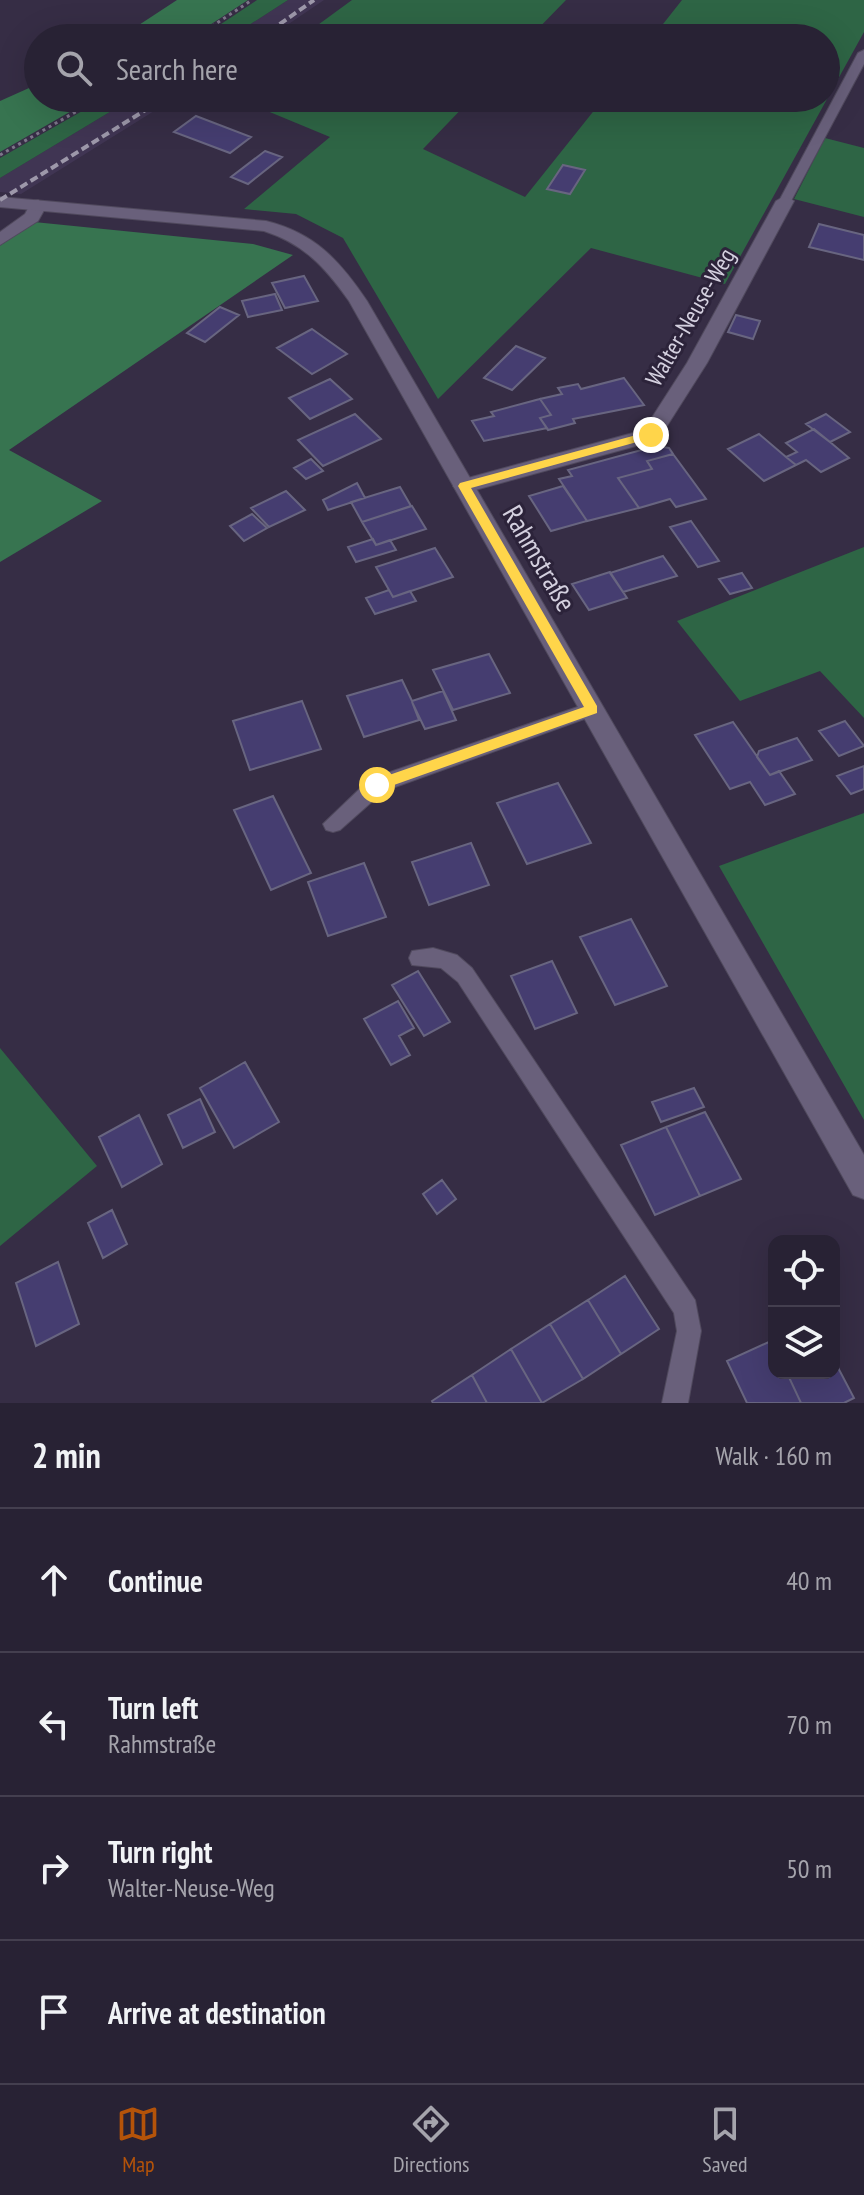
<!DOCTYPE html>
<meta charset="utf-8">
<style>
:root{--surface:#282234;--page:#342f40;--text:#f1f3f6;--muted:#a5a4ac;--line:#443f4f;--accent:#b45309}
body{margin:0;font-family:"PT Sans Narrow",sans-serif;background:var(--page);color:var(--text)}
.controls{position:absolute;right:24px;bottom:24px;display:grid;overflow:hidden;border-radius:16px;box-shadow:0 8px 32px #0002}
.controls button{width:72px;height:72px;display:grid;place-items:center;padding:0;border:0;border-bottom:2px solid var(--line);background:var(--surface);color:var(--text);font:40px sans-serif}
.stop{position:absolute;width:24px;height:24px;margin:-18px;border:6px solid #ffd54a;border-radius:50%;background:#fff}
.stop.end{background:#ffd54a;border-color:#fff;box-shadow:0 2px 8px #0008}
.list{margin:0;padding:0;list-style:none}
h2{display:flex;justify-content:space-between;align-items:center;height:104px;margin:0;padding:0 32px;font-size:34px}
h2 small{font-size:26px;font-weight:400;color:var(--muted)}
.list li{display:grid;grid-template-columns:52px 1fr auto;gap:24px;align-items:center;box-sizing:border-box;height:144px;padding:0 32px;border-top:2px solid var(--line)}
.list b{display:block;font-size:30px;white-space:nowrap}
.list p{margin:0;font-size:26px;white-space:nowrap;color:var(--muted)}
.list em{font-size:26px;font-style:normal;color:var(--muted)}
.icon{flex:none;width:44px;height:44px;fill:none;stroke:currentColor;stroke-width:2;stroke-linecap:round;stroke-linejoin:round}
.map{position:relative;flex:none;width:864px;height:1403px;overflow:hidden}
.search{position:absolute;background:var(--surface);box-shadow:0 8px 32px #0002;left:24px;right:24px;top:24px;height:88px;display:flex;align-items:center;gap:20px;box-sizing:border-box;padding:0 28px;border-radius:44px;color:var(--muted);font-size:30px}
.sheet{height:680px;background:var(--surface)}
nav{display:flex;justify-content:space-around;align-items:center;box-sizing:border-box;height:112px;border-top:2px solid var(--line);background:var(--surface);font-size:22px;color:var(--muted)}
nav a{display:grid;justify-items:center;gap:4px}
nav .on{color:var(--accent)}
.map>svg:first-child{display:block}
.built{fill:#403553}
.green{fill:#2e6545}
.forest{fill:#377450}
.building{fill:#453d70;stroke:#686580;stroke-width:2}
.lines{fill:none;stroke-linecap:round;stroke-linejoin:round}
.service-casing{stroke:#50495d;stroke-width:2}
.minor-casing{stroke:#50495d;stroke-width:2}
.secondary-casing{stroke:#50495d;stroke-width:2}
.path{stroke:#7d768a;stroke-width:3;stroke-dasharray:3 4;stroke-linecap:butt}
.service{fill:#69607b;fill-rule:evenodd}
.minor{fill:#69607b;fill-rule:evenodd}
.secondary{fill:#69607b;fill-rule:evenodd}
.rail{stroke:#9d98aa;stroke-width:4;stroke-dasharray:8 4;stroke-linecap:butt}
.route{fill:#ffd54a}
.labels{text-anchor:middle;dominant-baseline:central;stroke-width:6;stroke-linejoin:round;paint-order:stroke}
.far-street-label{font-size:24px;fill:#d4d0df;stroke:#2c233a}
.street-label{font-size:28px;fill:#d4d0df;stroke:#2c233a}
</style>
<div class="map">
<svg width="864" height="1403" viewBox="0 0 864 1403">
<rect width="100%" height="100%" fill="#362d45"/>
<path class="built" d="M288,0H324L268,38H229Z
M133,98H175L21,194L0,192V178Z"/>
<path class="green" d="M257,0H288L229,38H200Z
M352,0H566L529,38H300Z
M682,0H864V32L725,284L591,248L438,399L343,238L296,214L244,209L330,137L236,98H472L423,149L525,197L604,98H826V38H652Z
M105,98H133L0,178V158Z
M825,138L864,148V217L794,199Z
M864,547V718L820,671L740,701L677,621Z
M864,813V1120L719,866Z
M0,1048L97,1166L0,1246Z"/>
<path class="forest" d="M177,0H248L190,38H119Z
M38,84V98H94L0,152V101Z
M34,222L253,244L293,255L9,450L102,501L0,562V241Z"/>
<path class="building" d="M196,116L251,137L230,153L174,132Z
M265,151L282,157L248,184L231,177Z
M563,165L585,170L570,194L547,189Z
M819,224L864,235V260L809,247Z
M304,276L318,301L285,308L272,283Z
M275,294L282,310L248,317L242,301Z
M220,307L239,315L205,342L187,333Z
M736,315L760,321L753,339L728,332Z
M312,329L347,354L312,374L277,348Z
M516,346L545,358L512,390L484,378Z
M624,378L644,405L573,419L575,423L548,430L540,418L551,415L540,399L562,394L558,388L578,384L581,389Z
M330,379L352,399L310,419L289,398Z
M540,399L551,415L540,418L547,428L484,441L472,421L494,416L491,412Z
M355,414L381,439L323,466L298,440Z
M826,414L850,432L830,442L806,424Z
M814,429L830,442L849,458L821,472L806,460L796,465L786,457L797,452L786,443Z
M759,434L786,457L796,465L764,481L728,449Z
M656,446L669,448L673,454L647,461L652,469L618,478L639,508L587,521L559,479L572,476L568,470Z
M673,454L706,499L676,507L670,499L639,508L618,478L652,469L647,461Z
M311,459L323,471L306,479L294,468Z
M357,483L365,498L328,510L323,500Z
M563,486L587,521L551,531L529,496Z
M400,487L411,506L362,522L351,502Z
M286,491L305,510L269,527L251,508Z
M412,506L426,529L376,545L362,522Z
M252,514L267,528L244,541L230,526Z
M691,521L719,561L698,567L670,527Z
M373,539L376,545L390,540L396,550L356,562L348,547Z
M435,548L453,577L393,597L376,567Z
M663,556L677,576L623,592L610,573Z
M610,572L627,598L589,610L572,584Z
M742,573L752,588L730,594L719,579Z
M389,590L393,597L410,591L416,601L375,614L366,598Z
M489,654L510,693L453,710L433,670Z
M402,680L412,701L443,691L456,720L425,729L412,702L419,720L364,737L347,696Z
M302,701L321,749L250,770L233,721Z
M845,721L864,746L839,756L819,731Z
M733,722L770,775L779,771L795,794L765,805L750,782L730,789L695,735Z
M797,738L812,760L770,775L757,757L759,751Z
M864,766V789L851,794L837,776Z
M558,783L591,843L527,864L497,803Z
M273,796L311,873L271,890L234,810Z
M471,843L489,885L429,905L412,862Z
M364,863L386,917L328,936L308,882Z
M631,919L667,986L615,1005L580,937Z
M552,961L577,1013L535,1029L511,976Z
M418,971L450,1022L424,1036L392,985Z
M398,1001L414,1028L399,1036L410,1055L391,1065L364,1019Z
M245,1062L279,1122L234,1148L200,1088Z
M694,1088L704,1107L661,1122L652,1102Z
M200,1099L215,1132L183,1148L168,1115Z
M705,1112L741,1179L700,1196L666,1127Z
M139,1115L162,1164L122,1187L99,1137Z
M666,1127L700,1196L655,1215L621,1145Z
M442,1180L456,1199L437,1214L423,1194Z
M112,1210L127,1244L103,1258L88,1223Z
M58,1262L79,1324L36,1346L16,1283Z
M625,1276L659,1329L621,1354L588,1300Z
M588,1300L621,1354L583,1379L550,1324Z
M550,1324L583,1379L542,1403L511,1349Z
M771,1341L774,1373H787L801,1403H747L727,1361Z
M511,1349L542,1403H487L472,1375Z
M834,1360L854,1398L844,1403H801L787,1373H834Z
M472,1375L487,1403H433L432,1401Z"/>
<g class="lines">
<defs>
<path id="service" d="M864,50V64L791,201L780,204L779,201L858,53Z
M592,702L598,704L601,709L598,714L384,791L340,830L333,832L326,830L323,824L370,779Z
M433,948L457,955L472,968L695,1300L701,1331L688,1403H662L677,1331L674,1313L458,982L441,968L412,965L409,958L412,951Z"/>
<path id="minor" d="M785,196L794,201L707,363L658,440L464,493L457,491L453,486L457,481L644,430L687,363L776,201Z
M38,200L47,205L38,221L0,245V232L25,214L32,201Z"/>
<path id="secondary" d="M0,197L266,221C315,233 340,261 367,301L864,1155V1199L853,1195L349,301C325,267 304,244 264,231L0,207Z"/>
</defs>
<use href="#service" class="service-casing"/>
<use href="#minor" class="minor-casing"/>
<use href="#secondary" class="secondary-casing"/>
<path class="path" d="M194,38L252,0
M0,155L100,98"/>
<use href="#service" class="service"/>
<use href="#minor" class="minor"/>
<use href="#secondary" class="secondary"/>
<path class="rail" d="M260,38L314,0
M0,200L165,98"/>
</g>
<path class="route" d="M651,431L655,432V437L471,488L597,706V713L377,791L372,789V781L584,707L458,486L460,483Z"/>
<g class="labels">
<g class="far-street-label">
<text transform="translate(690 317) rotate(-60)">Walter-Neuse-Weg</text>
</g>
<g class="street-label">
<text transform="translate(540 558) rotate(60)">Rahmstraße</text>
</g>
</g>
</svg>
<div class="controls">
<button><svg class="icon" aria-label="locate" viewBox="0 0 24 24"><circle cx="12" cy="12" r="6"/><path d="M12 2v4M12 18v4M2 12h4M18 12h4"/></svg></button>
<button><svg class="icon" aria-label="layers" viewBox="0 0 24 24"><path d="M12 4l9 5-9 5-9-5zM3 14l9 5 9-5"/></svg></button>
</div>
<div class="stop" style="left:377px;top:785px"></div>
<div class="stop end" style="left:651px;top:435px"></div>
<div class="search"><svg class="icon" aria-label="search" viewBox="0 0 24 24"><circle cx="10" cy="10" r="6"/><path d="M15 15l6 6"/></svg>Search here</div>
</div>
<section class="sheet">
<h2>2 min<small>Walk · 160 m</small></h2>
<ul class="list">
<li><svg class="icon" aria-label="ahead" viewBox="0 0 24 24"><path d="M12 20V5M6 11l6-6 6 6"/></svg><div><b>Continue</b></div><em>40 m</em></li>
<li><svg class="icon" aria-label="left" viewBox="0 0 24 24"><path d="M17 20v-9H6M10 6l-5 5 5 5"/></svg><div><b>Turn left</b><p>Rahmstraße</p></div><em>70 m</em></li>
<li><svg class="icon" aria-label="right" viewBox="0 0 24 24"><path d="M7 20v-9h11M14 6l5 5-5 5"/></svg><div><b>Turn right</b><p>Walter-Neuse-Weg</p></div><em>50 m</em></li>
<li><svg class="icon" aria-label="arrive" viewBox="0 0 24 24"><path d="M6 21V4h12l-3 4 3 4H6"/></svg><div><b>Arrive at destination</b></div></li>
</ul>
</section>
<nav>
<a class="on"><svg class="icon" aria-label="map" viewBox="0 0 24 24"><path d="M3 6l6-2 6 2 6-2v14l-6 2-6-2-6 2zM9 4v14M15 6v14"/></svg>Map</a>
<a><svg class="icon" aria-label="directions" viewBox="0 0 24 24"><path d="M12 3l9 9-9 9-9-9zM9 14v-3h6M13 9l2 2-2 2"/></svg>Directions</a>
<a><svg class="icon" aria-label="saved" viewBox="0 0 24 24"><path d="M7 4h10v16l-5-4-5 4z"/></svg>Saved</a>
</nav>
